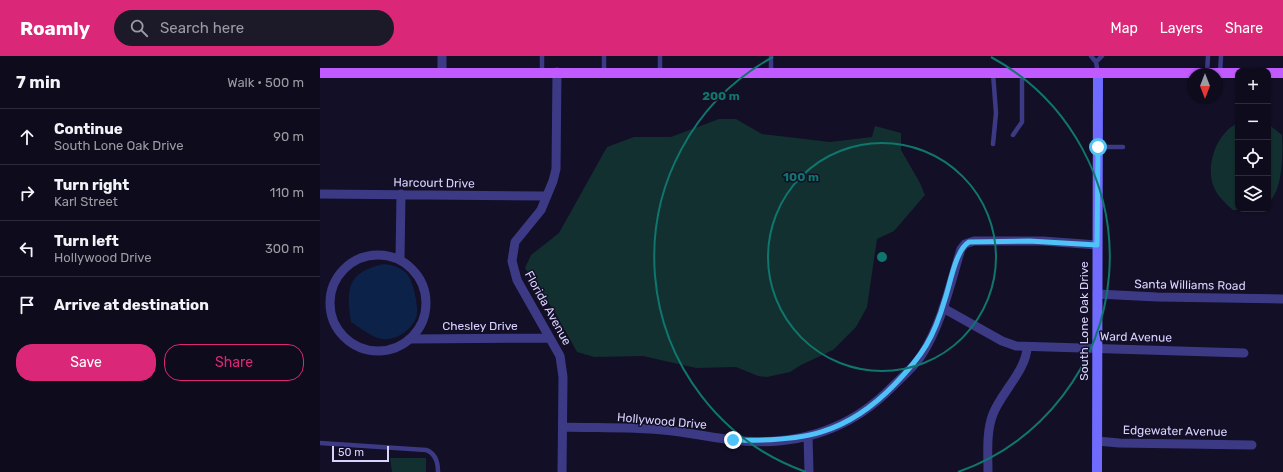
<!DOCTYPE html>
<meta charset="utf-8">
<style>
:root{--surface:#0e0b1c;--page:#1c1929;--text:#f1f3f6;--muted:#9b9ba3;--line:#2e2b3b;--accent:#db2777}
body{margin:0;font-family:Rubik,sans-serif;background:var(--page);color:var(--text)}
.controls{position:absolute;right:12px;top:12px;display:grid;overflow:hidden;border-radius:8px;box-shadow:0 1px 3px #0004}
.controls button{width:36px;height:36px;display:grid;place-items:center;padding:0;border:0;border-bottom:1px solid var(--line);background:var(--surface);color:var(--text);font:20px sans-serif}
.compass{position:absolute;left:867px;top:12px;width:36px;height:36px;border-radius:50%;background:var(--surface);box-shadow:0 1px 3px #0004;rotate:180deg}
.scale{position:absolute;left:12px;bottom:10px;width:57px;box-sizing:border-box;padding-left:4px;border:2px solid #d9d4ff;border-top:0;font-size:11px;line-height:14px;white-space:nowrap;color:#d9d4ff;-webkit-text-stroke:3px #130f26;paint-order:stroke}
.stop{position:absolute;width:12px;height:12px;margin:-9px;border:3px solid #4fc3f7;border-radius:50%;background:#fff}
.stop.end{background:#4fc3f7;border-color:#fff;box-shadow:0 1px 4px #0008}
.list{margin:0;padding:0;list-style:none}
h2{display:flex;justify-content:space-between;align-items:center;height:52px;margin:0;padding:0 16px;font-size:17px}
h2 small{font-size:13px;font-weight:400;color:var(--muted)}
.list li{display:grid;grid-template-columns:26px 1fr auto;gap:12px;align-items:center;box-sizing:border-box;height:56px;padding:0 16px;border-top:1px solid var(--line)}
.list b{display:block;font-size:15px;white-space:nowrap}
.list p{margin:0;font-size:13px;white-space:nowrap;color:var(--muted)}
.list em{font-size:13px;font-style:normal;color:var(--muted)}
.actions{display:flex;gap:8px;padding:12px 16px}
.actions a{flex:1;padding:9px 0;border:1px solid var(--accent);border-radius:16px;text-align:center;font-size:14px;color:var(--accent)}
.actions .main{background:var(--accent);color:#fff}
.icon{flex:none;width:22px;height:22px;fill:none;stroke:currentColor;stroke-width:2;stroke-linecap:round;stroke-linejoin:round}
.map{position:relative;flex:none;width:963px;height:416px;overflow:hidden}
header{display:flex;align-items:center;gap:24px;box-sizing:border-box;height:56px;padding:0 20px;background:var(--accent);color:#fff}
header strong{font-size:19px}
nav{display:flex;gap:22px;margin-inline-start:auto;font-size:14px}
.search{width:280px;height:36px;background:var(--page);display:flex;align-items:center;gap:10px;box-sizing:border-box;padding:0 14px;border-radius:22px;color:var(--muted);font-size:15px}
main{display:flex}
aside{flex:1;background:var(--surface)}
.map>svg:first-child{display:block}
.green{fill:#12302f}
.water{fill:#0c2248}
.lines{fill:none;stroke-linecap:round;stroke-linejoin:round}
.lane{stroke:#3d3a85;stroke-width:4.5}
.street{stroke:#3d3a85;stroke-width:9}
.secondary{stroke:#6f6bff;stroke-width:10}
.primary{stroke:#c25bff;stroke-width:10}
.route{stroke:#4fc3f7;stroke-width:5}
.ring{fill:none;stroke:#0f766e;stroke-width:2}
.labels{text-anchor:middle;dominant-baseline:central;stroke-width:3;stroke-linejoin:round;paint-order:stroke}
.street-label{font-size:12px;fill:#d9d4ff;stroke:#130f26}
.centre{fill:#0f766e;stroke:#130f26;stroke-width:2}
.ring-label{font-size:12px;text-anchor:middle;font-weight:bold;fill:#0f766e;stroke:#130f26;stroke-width:3;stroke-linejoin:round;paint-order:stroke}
</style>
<header>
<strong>Roamly</strong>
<div class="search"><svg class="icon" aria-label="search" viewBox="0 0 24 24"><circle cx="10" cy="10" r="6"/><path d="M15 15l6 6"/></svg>Search here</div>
<nav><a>Map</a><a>Layers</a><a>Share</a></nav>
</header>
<main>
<aside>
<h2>7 min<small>Walk · 500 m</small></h2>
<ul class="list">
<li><svg class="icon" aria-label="ahead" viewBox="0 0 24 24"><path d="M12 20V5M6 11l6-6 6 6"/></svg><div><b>Continue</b><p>South Lone Oak Drive</p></div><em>90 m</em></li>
<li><svg class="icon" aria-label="right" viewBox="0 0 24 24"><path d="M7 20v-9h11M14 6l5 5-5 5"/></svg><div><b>Turn right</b><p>Karl Street</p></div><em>110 m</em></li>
<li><svg class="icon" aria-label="left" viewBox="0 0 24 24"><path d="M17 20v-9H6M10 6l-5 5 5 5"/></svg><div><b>Turn left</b><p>Hollywood Drive</p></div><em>300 m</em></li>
<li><svg class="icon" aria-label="arrive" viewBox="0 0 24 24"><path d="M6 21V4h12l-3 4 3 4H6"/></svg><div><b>Arrive at destination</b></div></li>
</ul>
<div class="actions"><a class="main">Save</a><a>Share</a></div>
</aside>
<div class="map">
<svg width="963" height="416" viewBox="0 0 963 416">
<rect width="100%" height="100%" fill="#130f26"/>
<path class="green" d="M399,63H416L442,78L510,86L552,81L555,70L581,77V94L600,127L605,139L574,175L557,183L547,251L536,271L513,294L481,309L470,316L447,321L438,320L416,311L376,312L323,300L274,301L257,296L233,253L205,212L211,199L239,177L287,91L314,81H351Z
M918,67V153L937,154H913C904,146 895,138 892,126C887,105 898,76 918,67Z
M948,68L962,79C963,98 963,135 948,147Z
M70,402H106V416H72Z"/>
<path class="water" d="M64,208C72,209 81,211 87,218C93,224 100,254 96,262C90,276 73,287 58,282C49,279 39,271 31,266C26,232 27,216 64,208Z"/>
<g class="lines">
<path class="lane" d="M222,0V16
M284,0V16
M340,0V16
M451,0V17
M771,0L776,6L778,17
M776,6L782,0
M673,17L676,57L673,88
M887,17L888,0
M900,17L901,0
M693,79L702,66V17
M777,91H803
M0,387L106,394C115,397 118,406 118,416"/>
<path class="street" d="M122,0V17
M237,16L236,113L233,125L221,154L195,186L192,205L197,224L240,300L243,321L242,416
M0,138L227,140
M10 247a48 48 0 1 1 96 0a48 48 0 1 1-96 0Z
M80,204L81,138
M777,238L837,241L963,243
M623,252L682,285L696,290L924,297
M91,283L229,282
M243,371C276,372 310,371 343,374C366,376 389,381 412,384C473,391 528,376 572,331C582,321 593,312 601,300C622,268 630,228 641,193L645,188L654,185H723L777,189
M488,380L489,416
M777,385L799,387L932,389
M668,416C668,397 666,376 673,358C681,337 707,313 707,291"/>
<path class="secondary" d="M777,416L778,17"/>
<path class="primary" d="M0,17H918
M948,17H963"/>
</g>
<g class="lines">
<path class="route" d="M413,384C482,386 526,379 575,328C603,299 614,281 625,243C630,228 636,193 649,186L709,185L777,189L778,91"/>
</g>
<g class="ring">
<circle cx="562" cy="201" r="114"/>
<path d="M486 416A228 228 0 0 1 453 1M671 1A228 228 0 0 1 638 416"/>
</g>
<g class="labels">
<g class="street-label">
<text transform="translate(114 127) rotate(1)">Harcourt Drive</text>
<text transform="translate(870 229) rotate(1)">Santa Williams Road</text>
<text transform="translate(228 252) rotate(61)">Florida Avenue</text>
<text transform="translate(764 265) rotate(-90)">South Lone Oak Drive</text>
<text x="160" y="270">Chesley Drive</text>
<text transform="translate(816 281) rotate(1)">Ward Avenue</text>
<text transform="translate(342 365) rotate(5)">Hollywood Drive</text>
<text transform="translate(855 375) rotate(1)">Edgewater Avenue</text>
</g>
</g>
<circle cx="562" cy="201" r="6" class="centre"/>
<g class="ring-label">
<text x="401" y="44">200 m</text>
<text x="481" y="125">100 m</text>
</g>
</svg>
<div class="controls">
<button>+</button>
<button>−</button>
<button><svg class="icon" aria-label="locate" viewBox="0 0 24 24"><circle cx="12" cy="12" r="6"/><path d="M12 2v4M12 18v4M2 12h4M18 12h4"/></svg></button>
<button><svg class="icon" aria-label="layers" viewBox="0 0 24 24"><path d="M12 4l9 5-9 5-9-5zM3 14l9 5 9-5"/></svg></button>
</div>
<svg class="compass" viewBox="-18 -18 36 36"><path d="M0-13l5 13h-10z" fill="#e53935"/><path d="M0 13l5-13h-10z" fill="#9b9ba3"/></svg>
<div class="scale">50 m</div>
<div class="stop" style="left:778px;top:91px"></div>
<div class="stop end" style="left:413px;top:384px"></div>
</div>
</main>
